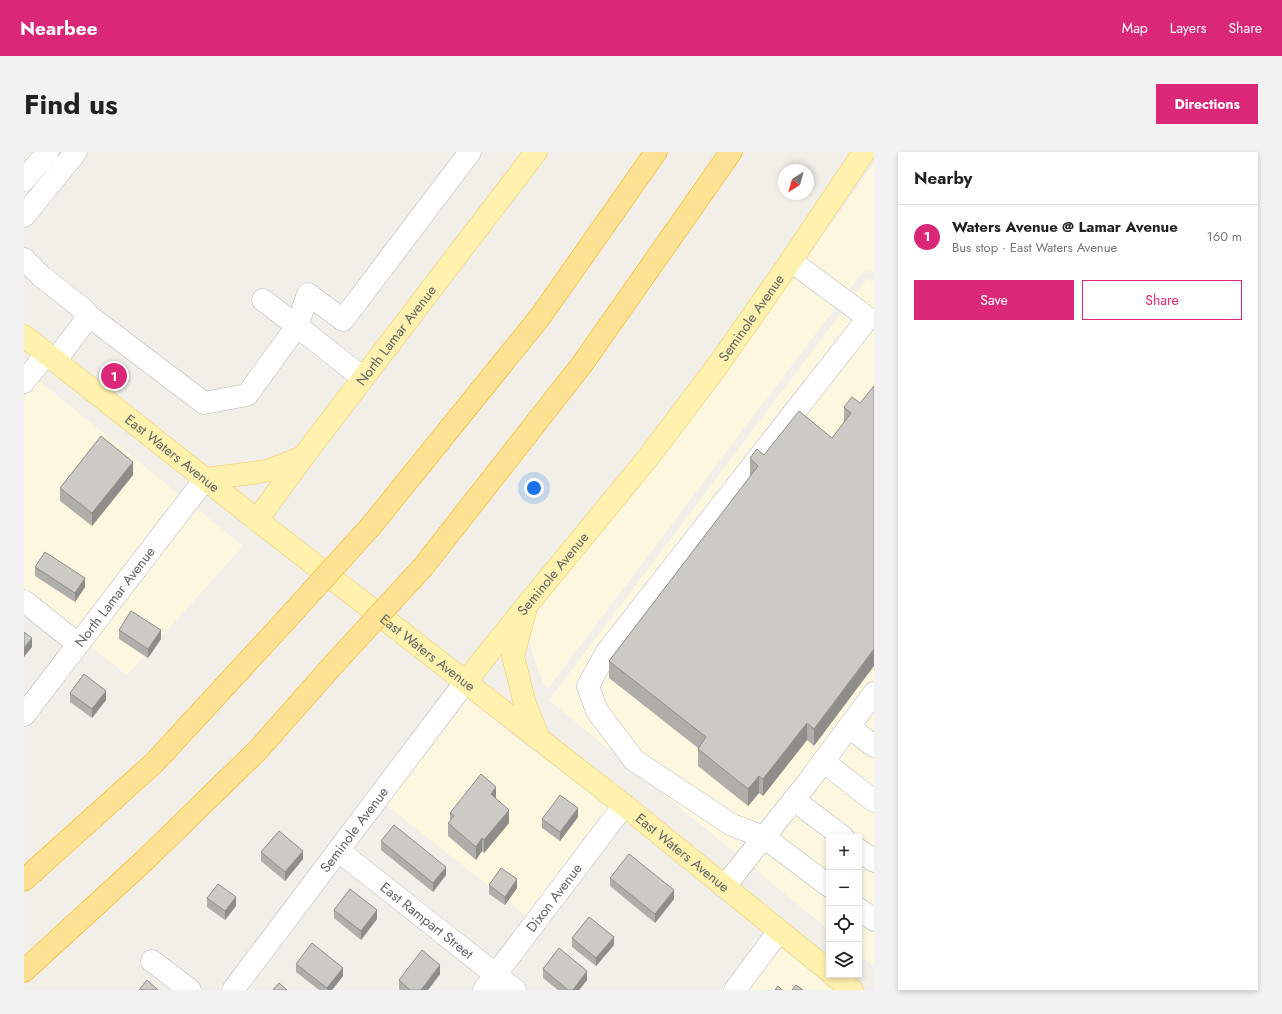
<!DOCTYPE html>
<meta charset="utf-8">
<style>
:root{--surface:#fff;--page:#f2f2f2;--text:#222;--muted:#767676;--line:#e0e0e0;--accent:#db2777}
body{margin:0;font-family:Jost,sans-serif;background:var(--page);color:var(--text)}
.controls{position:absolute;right:12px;bottom:12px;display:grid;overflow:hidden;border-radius:0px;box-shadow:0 2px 6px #0003}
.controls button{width:36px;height:36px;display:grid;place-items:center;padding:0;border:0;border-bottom:1px solid var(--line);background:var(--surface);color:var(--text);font:20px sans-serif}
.compass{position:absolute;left:754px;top:12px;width:36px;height:36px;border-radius:50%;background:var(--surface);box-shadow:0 2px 6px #0003;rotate:217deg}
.you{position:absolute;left:510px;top:336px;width:14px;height:14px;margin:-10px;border:3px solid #fff;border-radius:50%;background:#1a73e8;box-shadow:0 0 0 6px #1a73e833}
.badge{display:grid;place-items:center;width:26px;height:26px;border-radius:50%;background:var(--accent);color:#fff;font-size:13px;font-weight:700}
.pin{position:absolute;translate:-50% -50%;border:2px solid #fff;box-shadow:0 1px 4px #0006}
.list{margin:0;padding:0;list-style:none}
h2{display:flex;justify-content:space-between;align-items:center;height:52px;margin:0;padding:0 16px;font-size:17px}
h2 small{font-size:13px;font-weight:400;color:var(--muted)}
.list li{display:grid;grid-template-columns:26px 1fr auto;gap:12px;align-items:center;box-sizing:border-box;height:64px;padding:0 16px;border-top:1px solid var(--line)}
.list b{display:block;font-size:15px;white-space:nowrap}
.list p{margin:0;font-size:13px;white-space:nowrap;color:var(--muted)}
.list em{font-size:13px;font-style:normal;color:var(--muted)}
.actions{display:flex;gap:8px;padding:12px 16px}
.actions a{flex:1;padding:9px 0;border:1px solid var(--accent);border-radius:0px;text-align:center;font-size:14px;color:var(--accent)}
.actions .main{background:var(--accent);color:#fff}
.icon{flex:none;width:22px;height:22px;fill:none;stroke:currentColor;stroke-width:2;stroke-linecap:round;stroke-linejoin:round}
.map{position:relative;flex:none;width:850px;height:838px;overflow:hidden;border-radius:0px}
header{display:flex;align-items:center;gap:24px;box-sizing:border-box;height:56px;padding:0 20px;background:var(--accent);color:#fff}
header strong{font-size:19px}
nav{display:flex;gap:22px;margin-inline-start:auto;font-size:14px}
.intro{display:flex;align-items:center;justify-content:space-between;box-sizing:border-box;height:96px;padding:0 24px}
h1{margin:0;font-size:28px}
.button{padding:10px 18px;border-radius:0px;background:var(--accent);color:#fff;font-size:14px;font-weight:700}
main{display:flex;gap:24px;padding:0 24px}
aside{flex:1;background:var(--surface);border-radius:0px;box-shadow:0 2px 6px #0003}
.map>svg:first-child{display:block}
.commercial{fill:#fef7e0}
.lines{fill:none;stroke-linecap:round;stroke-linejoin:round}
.minor-casing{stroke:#b5b8bc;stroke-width:23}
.major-casing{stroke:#f2c960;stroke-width:23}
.highway-casing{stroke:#f9ab00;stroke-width:23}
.minor{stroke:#fff;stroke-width:22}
.major{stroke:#fff2af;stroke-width:22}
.highway{stroke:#fde293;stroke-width:22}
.highway-bridge-casing{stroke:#f9ab00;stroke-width:23;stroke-linecap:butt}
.highway-bridge{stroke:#fde293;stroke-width:22}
.wall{fill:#afaea9}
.shaded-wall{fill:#8f8d8a}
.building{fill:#cccac5;stroke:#8f8d8a}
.labels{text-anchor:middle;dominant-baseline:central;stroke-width:4;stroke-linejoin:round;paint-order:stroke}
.street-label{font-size:14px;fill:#5f6368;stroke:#fff}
</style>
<header>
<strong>Nearbee</strong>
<nav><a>Map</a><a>Layers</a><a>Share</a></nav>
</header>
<div class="intro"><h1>Find us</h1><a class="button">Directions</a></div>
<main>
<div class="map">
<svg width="850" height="838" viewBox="0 0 850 838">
<rect width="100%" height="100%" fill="#f1efe8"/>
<path class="commercial" d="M850,12V120L842,119L836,123L524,536L519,531L507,498L506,479L512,459L679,251Z
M843,127L850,128V815L835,803V685H805V778L525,548Z
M13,227L157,344L53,478L0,436V245Z
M171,355L219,394L103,523L64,493Z
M441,545L511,601L512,600L585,657L504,765L361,652Z
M755,794L809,838H722Z"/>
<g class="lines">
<defs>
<g id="minor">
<path d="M0,28L24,0"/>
<path d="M0,64L52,0"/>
<path d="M0,107L17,124L59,157L65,164L180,251L223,243L273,174L239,148"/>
<path d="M767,109L844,166L582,501L564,534L573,559L610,608L708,673L740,685L805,734"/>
<path d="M31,209L65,164"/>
<path d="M339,226L273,174L284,142L319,168L446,0"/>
<path d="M0,230L22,202"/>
<path d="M0,449L54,492"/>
<path id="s1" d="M0,563L181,327"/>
<path d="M825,575L850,594"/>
<path d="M799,609L850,649"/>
<path d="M770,648L819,685"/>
<path d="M835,698L850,709"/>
<path id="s2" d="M315,699L491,838"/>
<path d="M700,735L784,630L850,541"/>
<path d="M835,757L850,768"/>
<path d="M128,809L166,838"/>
<path id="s3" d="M209,838L442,529"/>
<path id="s4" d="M460,838L600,653"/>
<path d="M711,838L755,779"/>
</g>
<g id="major">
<path id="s5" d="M0,184L233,368L600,653L805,819"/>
<path d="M181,327L229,321L246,318L279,305"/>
<path id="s6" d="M233,368L279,305L512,0"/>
<path d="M501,460L489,504L501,552L514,584"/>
<path id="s7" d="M442,529L503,453L623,307L694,213L762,116L840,0"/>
<path d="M809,823L828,838"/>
</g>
<path id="highway" d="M347,374L516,165L632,0
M399,415L559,211L707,0
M0,728L130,611L261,469
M0,819L120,709L234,598L310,512"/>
</defs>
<use href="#minor" class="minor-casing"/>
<use href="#major" class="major-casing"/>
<use href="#highway" class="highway-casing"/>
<use href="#minor" class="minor"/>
<use href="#major" class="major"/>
<use href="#highway" class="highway"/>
<defs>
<path id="highway-bridge" d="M261,469L347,374
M310,512L399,415"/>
</defs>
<use href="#highway-bridge" class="highway-bridge-casing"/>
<use href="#highway-bridge" class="highway-bridge"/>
</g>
<path class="wall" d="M836,251L790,594L783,588L739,644L735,641L724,654L674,614V596L585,526V509L727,324L726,323V306L808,286L820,271V255Z
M109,323L68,374L36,349V336Z
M11,415L61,435L51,450L11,424Z
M95,478L137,487L124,506L95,487Z
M46,541L82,548L68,566L46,550Z
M472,647L485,671L460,701L458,699L452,708L424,684V671L426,669V661Z
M554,665L536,689L518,676V667Z
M357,689L422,723L409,740L357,698Z
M237,700L279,707L261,729L237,709Z
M586,726L650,747L631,771L586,734Z
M465,733L493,736L481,753L465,742Z
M183,746L212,754L201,768L183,755Z
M310,758L353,767L337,788L310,766Z
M548,786L590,793L572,814L548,795Z
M272,812L319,824L308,838H295L272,820Z
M519,817L563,828L555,838H534L519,826Z
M416,822L404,838H376L375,837V828Z"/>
<path class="shaded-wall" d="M109,310V323L68,374V361Z
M61,426V435L51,450V441Z
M137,478V487L124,506V497Z
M8,486V495L0,505V496Z
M850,497V514L790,594V577Z
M82,539V548L68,566V557Z
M783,571V588L739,644V627Z
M735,624V641L724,654V637Z
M472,635V648L467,642Z
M554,656V665L536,689V680Z
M485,658V671L460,701V688Z
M458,686V699L452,708V695Z
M279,699V707L261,729V720Z
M422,715V723L409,740V731Z
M493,727V736L481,753V745Z
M650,738V747L631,771V762Z
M212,745V754L201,768V759Z
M353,758V767L337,788V779Z
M590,785V793L572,814V806Z
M416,813V822L404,838H397Z
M319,816V824L308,838H303V836Z
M563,819V828L555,838H549Z"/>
<path class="building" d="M850,234V497L790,577L783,571L739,627L735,624L724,637L674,597L682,585L585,509L734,314L726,306L733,297L740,303L775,259L808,286L827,261L820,255L828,245L836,251Z
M77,284L109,310L68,361L36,336Z
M21,400L61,426L51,441L11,415Z
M107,459L137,478L124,497L95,478Z
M0,480L8,486L0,496Z
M60,522L82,539L68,557L46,541Z
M457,622L472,635L467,642L485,658L460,688L458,686L452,695L424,671L430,664L426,661Z
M536,643L554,656L536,680L518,667Z
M370,673L422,715L409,731L357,689Z
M255,679L279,699L261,720L237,700Z
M605,702L650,738L631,762L586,726Z
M477,716L493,727L481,745L465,733Z
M194,732L212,745L201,759L183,746Z
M326,737L353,758L337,779L310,758Z
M565,765L590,785L572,806L548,786Z
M288,791L319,816L303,836L272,812Z
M535,796L563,819L549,838H544L519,817Z
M398,798L416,813L397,838H386L375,828Z
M123,828L134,838H115Z
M255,831L263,838H249Z
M772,833L779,838H768Z
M754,834L758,838H751Z"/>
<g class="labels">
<g class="street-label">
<text stroke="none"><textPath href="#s7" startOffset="462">Seminole Avenue</textPath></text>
<text stroke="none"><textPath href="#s6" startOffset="231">North Lamar Avenue</textPath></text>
<text stroke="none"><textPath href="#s5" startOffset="189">East Waters Avenue</textPath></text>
<text stroke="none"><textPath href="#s7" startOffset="138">Seminole Avenue</textPath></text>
<text stroke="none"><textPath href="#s1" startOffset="149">North Lamar Avenue</textPath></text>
<text stroke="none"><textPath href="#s5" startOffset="513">East Waters Avenue</textPath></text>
<text stroke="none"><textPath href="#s3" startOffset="201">Seminole Avenue</textPath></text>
<text stroke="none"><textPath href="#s5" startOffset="837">East Waters Avenue</textPath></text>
<text stroke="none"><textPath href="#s4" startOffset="116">Dixon Avenue</textPath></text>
<text stroke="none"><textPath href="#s2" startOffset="112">East Rampart Street</textPath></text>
</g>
</g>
</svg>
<div class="controls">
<button>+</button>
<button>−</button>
<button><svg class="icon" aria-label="locate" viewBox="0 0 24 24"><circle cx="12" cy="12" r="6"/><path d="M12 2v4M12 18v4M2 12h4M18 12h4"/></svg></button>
<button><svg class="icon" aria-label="layers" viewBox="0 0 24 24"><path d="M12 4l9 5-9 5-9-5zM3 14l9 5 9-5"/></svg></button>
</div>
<svg class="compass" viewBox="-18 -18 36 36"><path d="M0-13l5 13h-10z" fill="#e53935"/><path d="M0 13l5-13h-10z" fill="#767676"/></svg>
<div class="you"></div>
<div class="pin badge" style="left:90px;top:224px">1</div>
</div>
<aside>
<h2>Nearby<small></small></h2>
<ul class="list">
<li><span class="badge">1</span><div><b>Waters Avenue @ Lamar Avenue</b><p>Bus stop · East Waters Avenue</p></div><em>160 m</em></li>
</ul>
<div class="actions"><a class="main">Save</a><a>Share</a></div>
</aside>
</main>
